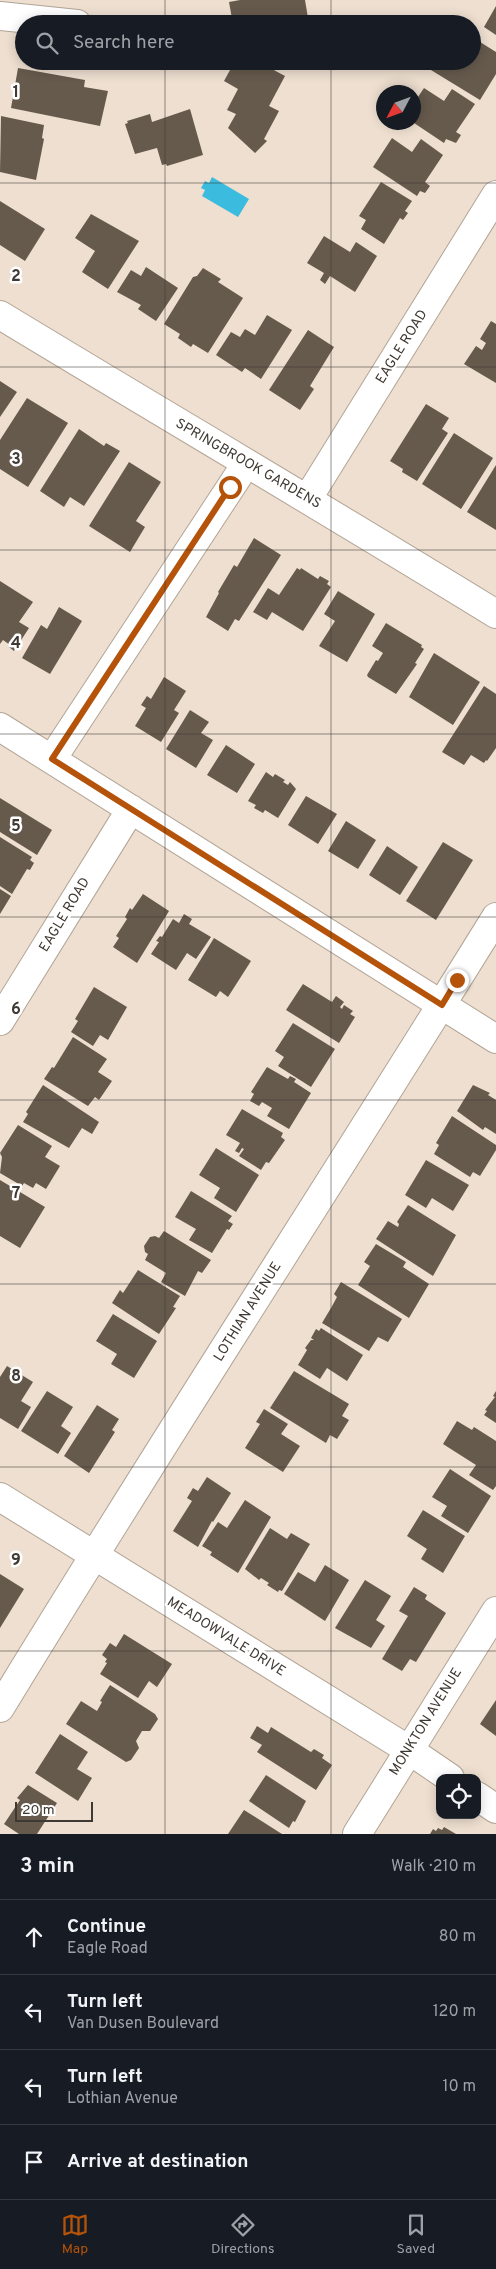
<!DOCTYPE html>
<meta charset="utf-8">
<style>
:root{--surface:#171b24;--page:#242831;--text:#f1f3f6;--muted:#9ea1a6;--line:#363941;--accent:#b45309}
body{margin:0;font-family:Overpass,sans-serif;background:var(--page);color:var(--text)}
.controls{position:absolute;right:15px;bottom:15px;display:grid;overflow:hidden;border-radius:10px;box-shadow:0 2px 12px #0003}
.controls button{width:45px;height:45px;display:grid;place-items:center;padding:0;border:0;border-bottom:1px solid var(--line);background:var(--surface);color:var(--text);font:25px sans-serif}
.compass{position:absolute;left:376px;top:85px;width:45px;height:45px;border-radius:50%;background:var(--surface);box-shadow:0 2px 12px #0003;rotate:229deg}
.scale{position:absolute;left:15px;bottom:12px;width:78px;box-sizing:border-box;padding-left:5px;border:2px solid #3f3933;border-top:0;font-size:14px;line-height:18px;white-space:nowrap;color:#3f3933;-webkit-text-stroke:4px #fff;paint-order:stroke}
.stop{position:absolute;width:15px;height:15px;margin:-11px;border:4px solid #b45309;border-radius:50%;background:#fff}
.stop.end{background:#b45309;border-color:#fff;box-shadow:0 1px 5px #0008}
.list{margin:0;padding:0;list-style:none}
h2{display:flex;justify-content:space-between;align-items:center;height:65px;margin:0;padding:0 20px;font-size:21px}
h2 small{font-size:16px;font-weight:400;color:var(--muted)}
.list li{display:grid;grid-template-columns:32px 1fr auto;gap:15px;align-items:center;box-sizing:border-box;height:75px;padding:0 20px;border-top:1px solid var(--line)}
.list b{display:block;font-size:19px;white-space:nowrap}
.list p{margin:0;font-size:16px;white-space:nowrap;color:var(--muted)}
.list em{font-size:16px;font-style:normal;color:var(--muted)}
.icon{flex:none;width:28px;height:28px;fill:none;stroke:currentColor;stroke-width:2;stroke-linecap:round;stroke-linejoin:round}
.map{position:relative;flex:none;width:496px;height:1834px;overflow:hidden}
.search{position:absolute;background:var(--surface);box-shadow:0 2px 12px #0003;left:15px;right:15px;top:15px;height:55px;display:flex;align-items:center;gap:12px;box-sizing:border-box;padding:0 18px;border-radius:28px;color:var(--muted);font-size:19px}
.sheet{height:365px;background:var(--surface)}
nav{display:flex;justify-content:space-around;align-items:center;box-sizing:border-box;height:70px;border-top:1px solid var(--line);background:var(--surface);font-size:14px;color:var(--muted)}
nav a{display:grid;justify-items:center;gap:2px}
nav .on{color:var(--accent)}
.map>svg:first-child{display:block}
.water{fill:#3bbcdf}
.building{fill:#665a4d}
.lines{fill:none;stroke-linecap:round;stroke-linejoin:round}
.minor-casing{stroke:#b2a596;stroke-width:30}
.minor{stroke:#fff;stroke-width:28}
.route{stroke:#b45309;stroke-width:6}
.grid{fill:none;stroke:#3f3933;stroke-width:1;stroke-opacity:0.55}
.labels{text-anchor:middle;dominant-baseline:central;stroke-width:5;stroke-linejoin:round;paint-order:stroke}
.street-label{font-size:14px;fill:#3f3933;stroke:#fff}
.grid-label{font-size:16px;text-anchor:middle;font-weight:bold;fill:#3f3933;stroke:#fff;stroke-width:5;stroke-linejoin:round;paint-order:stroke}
</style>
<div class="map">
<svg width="496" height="1834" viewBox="0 0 496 1834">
<rect width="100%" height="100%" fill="#eedfd0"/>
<path class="water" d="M212,177L249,199L238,217L202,196L205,190L201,188L205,181L209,183Z"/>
<path class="building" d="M240,0H305L309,24H233L229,2Z
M496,6V35L484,27Z
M472,37L496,52V74L480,100L426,67L430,61H472Z
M235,61H257L285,76L269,106L279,111L264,139L267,141L255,153L228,128L236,114L227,110L238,89L224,81Z
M18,68L85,80L84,87L108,91L100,126L11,108Z
M424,88L444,101L452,89L475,104L456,132L461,135L456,143L446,139L444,143L414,123V103Z
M190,109L203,155L167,166L166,164L162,165L157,148L135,154L125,124L128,123L127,121L150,114L152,122Z
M1,116L44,125L42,138L44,139L36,180L0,172Z
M392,138L412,152L421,139L443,155L425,182L430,186L425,193L420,191L417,196L373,167Z
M381,182L412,201L405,211L408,213L403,220L400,218L384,244L361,229L366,220L359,216Z
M0,201L45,229L25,261L0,245Z
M91,214L139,241L108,289L82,272L95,251L75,238Z
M324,236L350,252L356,242L377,256L355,292L330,276L325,284L320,280L324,273L307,263Z
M146,267L178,288L156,321L138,309L141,305L117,292L131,270L141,276Z
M203,268L221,279L218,282L243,298L208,353L193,344L191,347L178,338L180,334L164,324L193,277L197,276Z
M267,315L292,330L261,379L245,368L242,372L216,355L231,332L240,337L245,329L255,335Z
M491,321L496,324V383L464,364L476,346L482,350L486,343L480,339Z
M308,330L334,347L310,386L314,389L300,410L269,390Z
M0,381L17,392L0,417Z
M27,398L68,423L28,487L0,469V440Z
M426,404L449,418L442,429L448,433L417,481L402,472L403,469L390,461Z
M79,429L104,446L106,443L120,451L84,506L70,497L64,507L40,491Z
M454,433L493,458L461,509L422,484Z
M129,462L161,482L136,521L145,527L130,552L89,526Z
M496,465V530L467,512Z
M254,538L281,555L239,621L235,619L228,631L206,617L219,593L218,592L234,565L237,567Z
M297,568L300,570L301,568L318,579L320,576L329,581L327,584L331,587L303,631L272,612L267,620L253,612L268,588L279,595Z
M0,581L33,602L19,622L29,628L14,651L9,647L10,645L3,640L0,644Z
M338,591L375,614L347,662L319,646L335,621L324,614Z
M59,607L82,621L50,674L22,658L41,625L47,629Z
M386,623L422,645L421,647L424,649L415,663L417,664L396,694L368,677L367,675L376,660L378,661L383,653L372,646Z
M434,653L480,682L453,725L409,697Z
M164,677L186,691L174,710L179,713L161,742L135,726L146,708L141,705L147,696L151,699Z
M484,686L496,694V748L487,761L486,760L484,763L471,755L464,765L442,752Z
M190,710L209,722L201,733L213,740L196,768L166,749Z
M226,745L255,764L237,793L207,775Z
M266,772L273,777L275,774L285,780L283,782L288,785L290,782L296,789L278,818L265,810L263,813L254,808L256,805L248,801Z
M306,796L337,814L318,844L288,825Z
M0,798L52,830L37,855L0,832Z
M346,821L376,840L358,869L328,851Z
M0,837L32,857L30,860L34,863L30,870L27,869L12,894L0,886Z
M443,842L473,860L436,920L406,901Z
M387,846L418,867L400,895L369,875Z
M0,889L11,896L0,914Z
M143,894L169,911L137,963L113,947L119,938L116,936L127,919L125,917L130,908L132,910Z
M184,914L192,919L189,924L211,937L196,959L187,953L176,970L151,954L159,942L156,941L160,936L162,937L173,919L179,923Z
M214,938L251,961L228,997L220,991L216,997L188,980Z
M303,984L332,1002L336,996L344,1002L340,1007L342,1009L344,1005L353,1011L350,1014L355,1017L339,1043L286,1010Z
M94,987L127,1007L108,1040L100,1035L93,1046L71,1032L78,1021L75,1019Z
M293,1023L335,1049L311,1087L278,1066L284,1057L275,1051Z
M73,1037L107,1059L98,1072L112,1081L99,1100L95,1097L88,1106L44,1079L52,1067L54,1068Z
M267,1067L288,1079L290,1076L296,1079L294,1082L311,1093L289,1129L267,1116L272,1108L262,1102L259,1106L250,1101L254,1094L251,1092Z
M43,1085L99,1122L92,1134L82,1128L69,1148L23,1122L28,1114L26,1112Z
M473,1085L490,1093L488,1095L496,1100V1134L485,1127L483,1130L457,1111Z
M242,1109L283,1133L281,1137L285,1140L269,1163L266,1162L261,1170L239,1156L244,1149L242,1148L239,1153L235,1151L240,1143L226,1135Z
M452,1116L496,1145V1150L480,1176L473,1172L470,1177L434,1154L439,1145L436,1143Z
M18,1125L52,1146L45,1157L60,1166L46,1189L36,1183L33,1188L24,1183L22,1186L0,1173L2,1157L0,1153Z
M216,1148L259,1175L236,1212L214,1198L220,1188L199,1175Z
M426,1160L469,1185L453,1211L432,1198L426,1208L405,1195Z
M0,1180L45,1207L20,1248L0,1236Z
M191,1191L232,1216L228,1221L233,1224L229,1230L227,1229L212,1253L189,1240L196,1229L175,1217Z
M408,1205L456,1235L433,1276L376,1239L388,1221L398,1227L399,1224L397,1222Z
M164,1231L211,1260L202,1273L198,1271L185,1296L161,1282L166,1273L145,1260L148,1254L145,1252L144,1246L150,1237L155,1236L159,1238Z
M376,1244L406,1262L403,1267L429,1284L409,1318L358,1285L370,1266L364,1262Z
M138,1270L180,1296L173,1307L176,1308L159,1334L112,1303L120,1290L123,1293Z
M341,1282L402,1319L388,1342L378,1337L369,1351L322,1323L331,1308L337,1297L334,1294Z
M113,1314L157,1341L134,1378L111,1364L117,1354L96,1341Z
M321,1328L363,1355L347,1381L327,1368L320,1379L298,1365L307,1350L305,1348L311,1340H314L311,1338L316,1329L319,1331Z
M7,1366L33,1382L21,1401L31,1407L18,1429L0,1418V1377Z
M294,1371L349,1404L342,1416L349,1420L337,1439L330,1435L326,1443L270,1408Z
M47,1391L73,1407L61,1426L71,1433L58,1454L21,1431Z
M496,1391V1423L484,1415L487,1411L485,1410L495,1397L493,1396Z
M97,1405L119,1419L112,1430L115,1432L89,1473L64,1456Z
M264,1409L288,1424L281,1434L300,1446L283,1472L245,1448L260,1424L256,1422Z
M457,1421L472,1430L474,1427L496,1441V1486L493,1490L469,1475L476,1465L443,1444Z
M450,1469L491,1496L468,1533L441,1516L447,1506L432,1497Z
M207,1477L231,1493L213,1522L212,1521L198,1547L173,1531L192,1501L187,1498L193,1488L198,1491Z
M245,1500L271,1517L238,1573L210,1555L212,1552L202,1546L218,1522L227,1528Z
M423,1510L465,1536L443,1573L421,1559L427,1549L407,1536Z
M270,1528L287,1539L291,1533L310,1544L282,1591L279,1590L278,1592L267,1585L269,1583L261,1578L259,1580L245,1569Z
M325,1565L349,1580L325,1621L284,1594L298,1572L315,1582Z
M0,1574L24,1589L0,1628Z
M365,1580L391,1596L376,1620L385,1626L371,1648L335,1628Z
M414,1587L427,1595L425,1599L446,1613L416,1662L410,1659L402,1671L382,1659L408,1616L399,1611Z
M124,1634L172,1664L157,1687L149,1681L138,1698L100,1674L107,1663L105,1662L107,1659L102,1655L110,1643L116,1647Z
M110,1685L155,1714L158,1719L150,1731H142L136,1741L139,1748L131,1760L126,1762L66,1724L81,1701L97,1711L102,1702L100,1701Z
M496,1700V1736L480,1724Z
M257,1726L268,1733L271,1727L311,1752L314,1749L324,1755L322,1758L332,1765L316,1790L257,1752L262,1745L250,1738Z
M60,1734L88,1752L77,1769L92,1778L78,1801L35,1773Z
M266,1775L306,1801L295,1822L293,1821L289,1828L249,1801Z
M28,1785L57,1803L37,1834H19L4,1824L20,1800L17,1798Z
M244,1810L282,1834H228Z
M444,1827L456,1834H430L433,1829L436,1831L438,1828L442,1830Z"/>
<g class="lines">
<defs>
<path id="minor" d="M0,16L77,24
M0,315C165,415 332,513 496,614
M308,498L496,195
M0,727L496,1039
M52,759L246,464
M0,1021L131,809
M0,1497L409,1750L450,1778
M0,1708C162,1442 332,1182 496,917
M477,1796L496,1809
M357,1834L496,1611"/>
</defs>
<use href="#minor" class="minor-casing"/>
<use href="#minor" class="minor"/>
</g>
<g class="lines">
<path class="route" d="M230,487L52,759L442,1005L457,980"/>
</g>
<path class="grid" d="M165,0V24M331,0V24M165,61V1834M331,61V1834M0,183H496M0,367H496M0,550H496M0,734H496M0,917H496M0,1100H496M0,1284H496M0,1467H496M0,1651H496"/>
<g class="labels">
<g class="street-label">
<text transform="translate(402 347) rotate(-58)">EAGLE ROAD</text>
<text transform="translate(248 464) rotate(30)">SPRINGBROOK GARDENS</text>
<text transform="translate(65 915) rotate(-59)">EAGLE ROAD</text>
<text transform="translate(248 1312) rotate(-58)">LOTHIAN AVENUE</text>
<text transform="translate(226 1637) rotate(32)">MEADOWVALE DRIVE</text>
<text transform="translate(426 1722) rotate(-58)">MONKTON AVENUE</text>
</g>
</g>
<g class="grid-label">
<text x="16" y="97">1</text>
<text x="16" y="281">2</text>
<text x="16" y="464">3</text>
<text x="16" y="648">4</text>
<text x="16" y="831">5</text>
<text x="16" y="1014">6</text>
<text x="16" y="1198">7</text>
<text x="16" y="1381">8</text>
<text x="16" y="1565">9</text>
</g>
</svg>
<div class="controls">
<button><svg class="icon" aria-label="locate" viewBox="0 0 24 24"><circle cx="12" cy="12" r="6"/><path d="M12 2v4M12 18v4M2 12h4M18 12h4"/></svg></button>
</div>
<svg class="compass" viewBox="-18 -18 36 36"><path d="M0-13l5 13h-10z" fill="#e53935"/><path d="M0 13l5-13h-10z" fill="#9ea1a6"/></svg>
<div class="scale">20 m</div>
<div class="stop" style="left:230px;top:487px"></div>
<div class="stop end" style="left:457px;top:980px"></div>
<div class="search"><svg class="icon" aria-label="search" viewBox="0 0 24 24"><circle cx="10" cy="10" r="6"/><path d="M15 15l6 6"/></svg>Search here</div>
</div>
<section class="sheet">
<h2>3 min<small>Walk · 210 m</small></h2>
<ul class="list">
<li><svg class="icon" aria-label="ahead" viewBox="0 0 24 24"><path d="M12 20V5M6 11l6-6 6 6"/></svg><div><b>Continue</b><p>Eagle Road</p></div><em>80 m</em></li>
<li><svg class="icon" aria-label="left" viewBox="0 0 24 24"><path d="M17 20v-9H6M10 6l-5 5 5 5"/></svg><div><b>Turn left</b><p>Van Dusen Boulevard</p></div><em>120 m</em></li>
<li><svg class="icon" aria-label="left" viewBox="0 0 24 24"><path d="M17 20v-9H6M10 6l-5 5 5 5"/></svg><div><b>Turn left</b><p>Lothian Avenue</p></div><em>10 m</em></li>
<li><svg class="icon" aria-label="arrive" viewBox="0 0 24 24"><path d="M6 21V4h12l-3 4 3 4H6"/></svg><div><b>Arrive at destination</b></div></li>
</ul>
</section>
<nav>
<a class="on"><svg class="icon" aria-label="map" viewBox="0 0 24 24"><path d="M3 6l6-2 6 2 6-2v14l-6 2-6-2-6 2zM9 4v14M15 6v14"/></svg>Map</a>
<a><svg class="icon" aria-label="directions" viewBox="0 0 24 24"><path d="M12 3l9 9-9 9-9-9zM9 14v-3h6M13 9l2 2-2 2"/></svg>Directions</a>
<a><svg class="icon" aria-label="saved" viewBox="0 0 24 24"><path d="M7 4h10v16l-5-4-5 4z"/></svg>Saved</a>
</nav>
